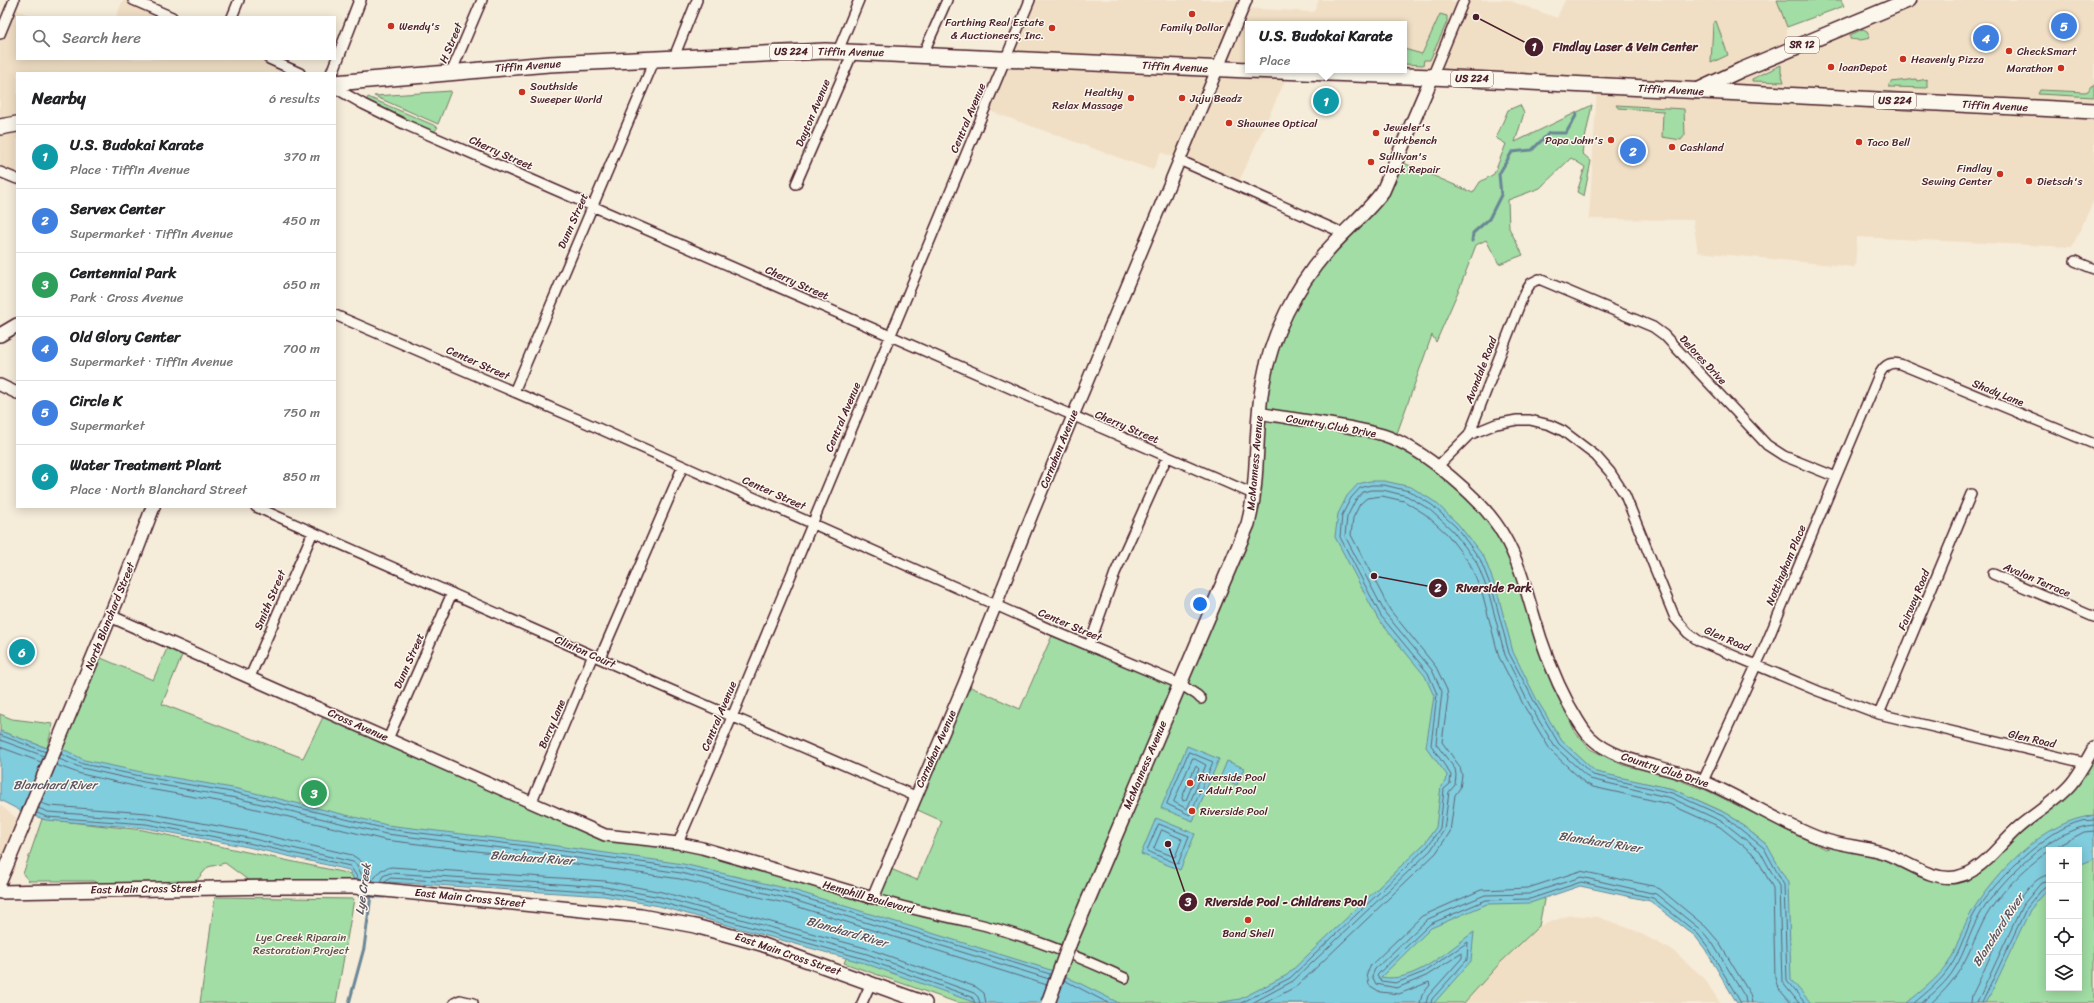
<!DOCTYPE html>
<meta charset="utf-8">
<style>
:root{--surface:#fff;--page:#f6f6f6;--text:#202124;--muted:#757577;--line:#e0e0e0;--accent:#b45309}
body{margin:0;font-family:Sriracha,sans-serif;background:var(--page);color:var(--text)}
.controls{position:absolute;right:12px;bottom:12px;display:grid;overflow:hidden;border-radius:0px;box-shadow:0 2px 10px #0003}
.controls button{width:36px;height:36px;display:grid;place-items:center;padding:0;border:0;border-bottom:1px solid var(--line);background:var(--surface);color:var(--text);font:20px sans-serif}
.you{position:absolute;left:1200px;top:604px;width:14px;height:14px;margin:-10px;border:3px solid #fff;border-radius:50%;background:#1a73e8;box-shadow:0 0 0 6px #1a73e833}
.badge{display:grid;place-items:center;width:26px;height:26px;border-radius:50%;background:var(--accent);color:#fff;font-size:13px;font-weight:700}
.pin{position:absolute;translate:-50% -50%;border:2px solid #fff;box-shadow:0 1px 4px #0006}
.popup{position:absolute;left:1245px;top:21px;width:162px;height:52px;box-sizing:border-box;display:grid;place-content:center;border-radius:0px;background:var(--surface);filter:drop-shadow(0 1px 3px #0005);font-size:13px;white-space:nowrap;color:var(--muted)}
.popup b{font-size:15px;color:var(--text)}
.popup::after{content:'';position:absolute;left:50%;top:100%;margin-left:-8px;border:8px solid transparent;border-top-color:var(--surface)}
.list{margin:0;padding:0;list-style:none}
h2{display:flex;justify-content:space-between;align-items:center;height:52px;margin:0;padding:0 16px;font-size:17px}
h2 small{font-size:13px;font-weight:400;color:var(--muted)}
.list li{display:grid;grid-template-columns:26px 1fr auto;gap:12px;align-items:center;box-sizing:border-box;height:64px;padding:0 16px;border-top:1px solid var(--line)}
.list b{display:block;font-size:15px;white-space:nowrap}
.list p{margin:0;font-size:13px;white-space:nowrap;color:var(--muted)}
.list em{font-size:13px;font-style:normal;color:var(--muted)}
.icon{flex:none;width:22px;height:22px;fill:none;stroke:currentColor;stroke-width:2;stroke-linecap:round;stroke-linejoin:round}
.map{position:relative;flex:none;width:2094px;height:1003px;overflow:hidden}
.search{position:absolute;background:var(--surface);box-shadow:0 2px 10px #0003;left:16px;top:16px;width:320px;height:44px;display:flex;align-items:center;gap:10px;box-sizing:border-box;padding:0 14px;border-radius:0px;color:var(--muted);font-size:15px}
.panel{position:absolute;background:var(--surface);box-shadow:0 2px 10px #0003;left:16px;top:72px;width:320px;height:436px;border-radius:0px}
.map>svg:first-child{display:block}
.built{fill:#f0dfc5;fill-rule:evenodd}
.green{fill:#a1dda4;stroke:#767e68;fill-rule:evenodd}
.water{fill:#80cdde;stroke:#6a8796}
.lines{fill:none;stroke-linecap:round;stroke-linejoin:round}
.shore{stroke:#606573;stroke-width:1}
.stream{stroke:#6a8796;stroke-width:3}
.minor-casing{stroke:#4a1f2b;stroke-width:12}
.tertiary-casing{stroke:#4a1f2b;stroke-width:14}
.secondary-casing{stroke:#4a1f2b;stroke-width:16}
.primary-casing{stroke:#4a1f2b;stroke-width:17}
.trunk-casing{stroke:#4a1f2b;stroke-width:18}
.minor{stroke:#fbf7ec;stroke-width:9}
.tertiary{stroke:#fbf7ec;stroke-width:11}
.secondary{stroke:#fbf7ec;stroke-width:13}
.primary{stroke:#fbf7ec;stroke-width:14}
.trunk{stroke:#fbf7ec;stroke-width:15}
.secondary-bridge-casing{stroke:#4a1f2b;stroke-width:16;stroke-linecap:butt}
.secondary-bridge{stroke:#fbf7ec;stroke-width:13}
.poi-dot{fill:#c8321e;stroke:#fbf7ec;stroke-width:1.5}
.labels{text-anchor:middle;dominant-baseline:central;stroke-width:3;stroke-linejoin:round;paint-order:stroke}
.shield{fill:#fbf7ec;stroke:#7f6065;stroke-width:1}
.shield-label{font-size:10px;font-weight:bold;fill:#4a1f2b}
.poi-label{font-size:11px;fill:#4a1f2b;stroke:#fbf7ec;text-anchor:start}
.street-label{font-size:11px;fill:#4a1f2b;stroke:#fbf7ec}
.park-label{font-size:11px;fill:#604e49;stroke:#fbf7ec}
.water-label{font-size:12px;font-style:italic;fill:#5a5361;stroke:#fbf7ec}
.leader{fill:none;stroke:#4a1f2b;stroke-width:1.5}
.callout-dot{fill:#4a1f2b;stroke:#fbf7ec;stroke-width:1.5}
.mark-label{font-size:12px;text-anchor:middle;font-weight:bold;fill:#fff}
.callout-label{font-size:12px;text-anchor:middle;font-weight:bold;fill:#4a1f2b;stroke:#fbf7ec;stroke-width:3;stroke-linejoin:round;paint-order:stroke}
</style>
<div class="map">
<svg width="2094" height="1003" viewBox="0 0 2094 1003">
<rect width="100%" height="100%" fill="#f6ecda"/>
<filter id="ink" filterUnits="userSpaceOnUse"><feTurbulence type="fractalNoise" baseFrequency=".025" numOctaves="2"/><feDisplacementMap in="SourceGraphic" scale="8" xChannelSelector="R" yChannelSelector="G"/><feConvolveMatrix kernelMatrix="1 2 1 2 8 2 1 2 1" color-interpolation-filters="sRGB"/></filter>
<g filter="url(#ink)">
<path class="built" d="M123,0H133L172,17H116Z
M1030,0H1246L1243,8L1314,12L1319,0H1450L1462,5L1464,0H1508L1557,18L1565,0H1777L1787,27L1786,51L1910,0H2094V200L2072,247L1857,237L1855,267L1698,252L1693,220L1589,219L1597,86L1289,72L1237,186L1161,152L1153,170L984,109ZM1248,24H1404V70H1248Z
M11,7L33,17H17V59H269L300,73H17V179L0,172V34Z
M0,805L24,824L0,882Z
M1570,915L1598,917L1636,931L1675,952L1704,978L1720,1003H1464L1500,963L1539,926Z"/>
<path class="green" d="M1777,0H1841L1844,6L1787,27Z
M1440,14L1447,16V22L1430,60H1424L1423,65L1404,64V49L1422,54Z
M1716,21L1728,55L1711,63L1713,23Z
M1863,29L1867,31L1870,37C1864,41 1856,40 1850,39V35Z
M1781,65V72L1784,82L1752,81V79Z
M1916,79L1917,81L1927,79V88L1889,87V84L1891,82Z
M2094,85V97L2038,94L2040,90L2085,92L2088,91L2091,86Z
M451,91L438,124L374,96Z
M368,97L438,127L434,132L366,101Z
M1520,105L1524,113L1515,142L1592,105L1582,153L1591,161L1584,196L1577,192L1585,167L1571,158L1540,188L1508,200L1509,228L1523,255L1499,264L1486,240L1476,245L1460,287L1436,342L1432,335L1395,439L1438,466L1504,535L1563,704L1575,732L1590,749L1623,765L1665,775L1706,790L1826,849L1840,844L1933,875L1961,876L2058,796L2094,747V1003H1778L1767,845L1728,814L1673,789L1596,773L1557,833L1539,926L1500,963L1464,1003H958L844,963L856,935L45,772L94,655L153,680L170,642L185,648L162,704L303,758L326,711L605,835L678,843L872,898L886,867L917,880L942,821L911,807L964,684L1020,709L1054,631L1179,684L1248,524L1263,382L1295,297L1375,202L1397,160L1473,193L1480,182L1494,174L1506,144L1496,138L1508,110ZM2049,850H2079V988H2049Z
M1616,105L1684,109L1685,135L1681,140L1662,137L1663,111L1618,108Z
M0,714L12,719L53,724L47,748L0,731Z
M42,819L143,830L351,874L355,881L248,880L225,863L208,867L196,881L188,883L95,884L94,881H29L23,874Z
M215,897L354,899L336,1003H200Z"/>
<path class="water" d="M1370,481H1384L1411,487L1435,502L1458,524L1484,557L1497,591L1513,652L1537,700L1562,741L1596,772L1673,789L1728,814L1767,845L1788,883L1791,980L1811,1003H1737L1705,949L1695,936L1650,901L1580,886L1530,903L1487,904L1431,928L1381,977C1414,984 1448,950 1474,932L1471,961L1434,1003H1217L1240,999L1287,975L1425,843L1436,827L1441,786L1446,782L1447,775L1426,747L1434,696L1425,676L1378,619L1335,537L1338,514L1347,496L1358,484Z
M0,731L47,748L67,751L84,760L146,773L238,789L387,825L536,843L683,864L793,890L1057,972L1119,1003H976L864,963L659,906L604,896L389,882L385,898L359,897L355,881L349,870L248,847L145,828L46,820L23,812L0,800Z
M1187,746L1219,759L1193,821L1161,808Z
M1227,761L1244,768L1237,785L1220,778Z
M2094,816V859L2079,865V850H2049V888L2030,910L1991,993L1985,1003H1907C1921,991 1936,980 1947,965C1958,949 1961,929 1971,913C1994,874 2047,818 2094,816Z
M1156,818L1195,834L1180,870L1141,854Z"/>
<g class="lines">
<path class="shore" d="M0,735L46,752
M0,740L44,756
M0,747L41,762
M1189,752L1213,762L1190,815L1167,804Z
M61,754L83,764L145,777L237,793L387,829L535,847L682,868L792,894L1050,974
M1193,758L1206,765L1187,809L1174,802Z
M59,759L82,768L144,782L236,798L386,834L535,852L681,873L790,899L1049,979
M56,765L81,774L143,788L235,804L385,840L534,858L680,879L789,904L1047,985
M1196,766L1199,769L1186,800L1183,801L1182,798Z
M41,803L50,806L147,813L251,832L352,855L361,861L372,881L381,870L391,867L605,881L662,892L869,949L976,987L984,993L986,1003
M38,808L48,812L147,819L249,838L353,862L357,865L364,880
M37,813L47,817L146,824L248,843L350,866L359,880
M1159,824L1189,836L1178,864L1147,851Z
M1162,830L1182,839L1175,857L1154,849Z
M2050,850L2084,832L2094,831
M380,882L383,876L390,873L605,887L661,897L867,954L974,993L978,997L980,1003
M385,882L390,878L604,892L660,902L865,959L972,997L975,1003
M1064,980L1108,1003
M1241,1003L1290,978L1428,846L1440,828L1444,789L1450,784L1451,775L1431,745L1437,694L1428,673L1381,616L1340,537L1342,515L1351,498L1360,488L1371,485H1384L1409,491L1432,505L1456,527L1480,559L1493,592L1509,653L1534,701L1559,744L1593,775L1672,793L1725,817L1764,848L1784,885L1787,981L1805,1003
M1252,1003L1293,981L1431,850L1444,830L1449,792L1455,785L1456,775L1455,769L1436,744L1442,692L1432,670L1385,613L1345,536L1347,517L1355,501L1363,492L1371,490H1383L1407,496L1429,509L1452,530L1476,561L1489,594L1505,655L1529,704L1555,747L1590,779L1671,798L1723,822L1760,851L1779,886L1782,982L1799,1003
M1265,1003L1297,986L1436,853L1450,832L1455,795L1460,788L1462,775L1460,767L1442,742L1448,698L1447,690L1436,667L1390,610L1351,535L1353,518L1360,504L1367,498L1382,496L1404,501L1425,514L1447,534L1470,564L1483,596L1499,657L1524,706L1551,751L1585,783L1593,787L1669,804L1720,827L1755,855L1773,888L1775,978L1778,988L1791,1003
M1420,1003L1422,995L1430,985L1429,982L1399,994L1380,992L1369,985L1367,973L1371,965L1422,916L1481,890L1528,888L1580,871L1653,886L1660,889L1706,927L1718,941L1750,994L1752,1003
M1426,1003L1428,996L1462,958V953L1426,976L1397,988L1376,984L1372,976L1375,969L1428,919L1485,895L1529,894L1581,877L1656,894L1702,931L1713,944L1745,997L1746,1003
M1431,1003L1432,999L1467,960L1468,942L1424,972L1396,983L1381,981L1377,976L1379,973L1430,924L1486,900L1530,899L1581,882L1653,898L1698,934L1708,947L1741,1003
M1914,1003C1927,992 1941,981 1950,967C1961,951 1965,933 1973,916C1989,886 2047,828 2082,821C2086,820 2090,821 2094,820
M1921,1003C1934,993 1947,982 1955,968C1965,952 1969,934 1978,918C1997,883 2053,827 2094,825
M1931,1003C1962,976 1966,957 1983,922C1996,896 2025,867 2049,851
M1971,1003L1972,995C1986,971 2019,876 2049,875
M1977,1003L2022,906L2041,883L2049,881
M1982,1003L2026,909L2044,887L2049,886"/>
<path class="stream" d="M1472,241L1473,233L1489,219L1501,195L1499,174L1512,152L1532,150L1549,133H1566L1577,114
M349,1003L364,948L371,895"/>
<defs>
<path id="minor" d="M133,0L172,17
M232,17L239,0
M0,34L14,0
M838,51L859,0
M923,54L947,0
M674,57L697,0
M269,59L300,73
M451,73L482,0
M1432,77L1464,0
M335,88L363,104L404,124L1253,494
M1179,160L1343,233
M0,172L17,179
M796,184L853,52
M2075,261L2094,269
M335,315L582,421L1054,631L1180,684L1197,695L1201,699
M514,392L655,59
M1469,435L1496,424L1517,420H1530L1550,425L1563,431L1596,456L1610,472L1625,495L1675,618L1688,633L1699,641L1818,691L1879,714L2085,763
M1438,466L1469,435L1523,296L1531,283L1539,279L1653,327L1664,335L1767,445L1784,456L1836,477
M256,507L662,686L915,796
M1993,574L2094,617
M1089,646L1115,573L1167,457
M600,658L683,466
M250,677L313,532
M1879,714L1971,494
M388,739L452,593
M1703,781L1766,644L1878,377C1883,367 1888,361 1900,364L2094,444
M532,801L593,655
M678,843L732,717L1030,0
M873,898C905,908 937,915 970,922C1024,934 1075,955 1125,978
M454,1003L460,1000L473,1003
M862,1003L871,983"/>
<path id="tertiary" d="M332,73L360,0
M0,385L17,393
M1259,413C1300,421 1343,423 1383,435C1422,447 1485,501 1504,536C1518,560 1525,586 1533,613C1542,645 1553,675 1569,705C1575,715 1581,728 1590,737C1616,763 1663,765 1696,778C1739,795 1777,822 1820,838C1841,846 1863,846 1884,853C1907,861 1931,881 1956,877C1964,875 1971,873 1976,868C1993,857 2004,839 2020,826C2037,812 2056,801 2071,784C2080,773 2087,760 2094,747
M110,616L605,835L678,843L702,848L873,898L964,684L1033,512L1246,0"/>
<path id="secondary" d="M0,335L17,325
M0,881L124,583L153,507
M0,892L276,887H355L641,916L695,926L761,944L925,1003
M1069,945L1248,524C1260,478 1254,429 1263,383C1271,335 1296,287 1327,251C1345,230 1367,213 1383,191L1432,77"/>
<path id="primary" d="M1696,91L1741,70L1909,0"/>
<path id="trunk" d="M1249,70L1432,77L2094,111
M335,83L549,64L825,51L1248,70
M0,127L17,124"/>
</defs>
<use href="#minor" class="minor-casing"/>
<use href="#tertiary" class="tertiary-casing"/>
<use href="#secondary" class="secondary-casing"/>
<use href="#primary" class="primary-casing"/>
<use href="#trunk" class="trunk-casing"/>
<use href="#minor" class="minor"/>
<use href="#tertiary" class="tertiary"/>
<use href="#secondary" class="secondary"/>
<use href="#primary" class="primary"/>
<use href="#trunk" class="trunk"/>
<defs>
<path id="secondary-bridge" d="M1048,1003L1069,945"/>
</defs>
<use href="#secondary-bridge" class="secondary-bridge-casing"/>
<use href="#secondary-bridge" class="secondary-bridge"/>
</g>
</g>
<g class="poi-dot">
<circle cx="1192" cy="14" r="4"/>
<circle cx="391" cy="26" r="4"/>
<circle cx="1052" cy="28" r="4"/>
<circle cx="2009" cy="51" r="4"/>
<circle cx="1903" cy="59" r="4"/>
<circle cx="1831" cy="67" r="4"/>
<circle cx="2061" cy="68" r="4"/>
<circle cx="522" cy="92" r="4"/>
<circle cx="1131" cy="98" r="4"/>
<circle cx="1182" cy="98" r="4"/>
<circle cx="1229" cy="123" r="4"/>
<circle cx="1376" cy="133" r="4"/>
<circle cx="1611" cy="140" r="4"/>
<circle cx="1859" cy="142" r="4"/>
<circle cx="1672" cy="147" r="4"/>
<circle cx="1371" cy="162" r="4"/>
<circle cx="2000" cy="174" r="4"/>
<circle cx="2029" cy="181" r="4"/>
<circle cx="1190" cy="783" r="4"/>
<circle cx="1192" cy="811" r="4"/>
<circle cx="1248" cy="920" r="4"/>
</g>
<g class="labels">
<g class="shield">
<rect x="1785" y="37" width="34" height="16" rx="3"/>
<rect x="770" y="44" width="42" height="16" rx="3"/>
<rect x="1451" y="71" width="42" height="16" rx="3"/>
<rect x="1874" y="93" width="42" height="16" rx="3"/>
</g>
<g class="shield-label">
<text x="1802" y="45">SR 12</text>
<text x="791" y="52">US 224</text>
<text x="1472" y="79">US 224</text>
<text x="1895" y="101">US 224</text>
</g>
<g class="poi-label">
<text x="1044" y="22" text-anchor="end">Farthing Real Estate<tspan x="1044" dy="13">&amp; Auctioneers, Inc.</tspan></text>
<text x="399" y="26">Wendy's</text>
<text x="1192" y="27" text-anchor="middle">Family Dollar</text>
<text x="2017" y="51">CheckSmart</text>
<text x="1911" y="59">Heavenly Pizza</text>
<text x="1839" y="67">loanDepot</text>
<text x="2053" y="68" text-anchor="end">Marathon</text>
<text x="530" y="86">Southside<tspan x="530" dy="13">Sweeper World</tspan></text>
<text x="1123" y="92" text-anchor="end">Healthy<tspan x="1123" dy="13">Relax Massage</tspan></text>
<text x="1190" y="98">Juju Beadz</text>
<text x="1237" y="123">Shawnee Optical</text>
<text x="1384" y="127">Jeweler's<tspan x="1384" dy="13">Workbench</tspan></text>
<text x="1603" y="140" text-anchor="end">Papa John's</text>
<text x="1867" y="142">Taco Bell</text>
<text x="1680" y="147">Cashland</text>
<text x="1379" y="156">Sullivan's<tspan x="1379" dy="13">Clock Repair</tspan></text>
<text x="1992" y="168" text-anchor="end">Findlay<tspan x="1992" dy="13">Sewing Center</tspan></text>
<text x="2037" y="181">Dietsch's</text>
<text x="1198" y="777">Riverside Pool<tspan x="1198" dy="13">- Adult Pool</tspan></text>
<text x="1200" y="811">Riverside Pool</text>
<text x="1248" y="933" text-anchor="middle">Band Shell</text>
</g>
<g class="street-label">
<text transform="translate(451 43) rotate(-67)">H Street</text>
<text transform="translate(851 52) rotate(1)">Tiffin Avenue</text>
<text transform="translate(528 66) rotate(-4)">Tiffin Avenue</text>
<text transform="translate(1175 67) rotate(3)">Tiffin Avenue</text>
<text transform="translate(1671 90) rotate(3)">Tiffin Avenue</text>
<text transform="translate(1995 106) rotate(3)">Tiffin Avenue</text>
<text transform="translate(813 113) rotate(-67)">Dayton Avenue</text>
<text transform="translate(968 118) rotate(-67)">Central Avenue</text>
<text transform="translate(501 153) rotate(24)">Cherry Street</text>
<text transform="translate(573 221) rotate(-66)">Dunn Street</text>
<text transform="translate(797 283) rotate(24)">Cherry Street</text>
<text transform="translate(1703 360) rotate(47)">Delores Drive</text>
<text transform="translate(478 363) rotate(24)">Center Street</text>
<text transform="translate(1481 370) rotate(-69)">Avondale Road</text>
<text transform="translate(1998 393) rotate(22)">Shady Lane</text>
<text transform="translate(843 417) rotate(-67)">Central Avenue</text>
<text transform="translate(1331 426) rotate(10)">Country Club Drive</text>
<text transform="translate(1127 427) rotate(23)">Cherry Street</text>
<text transform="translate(1059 449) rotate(-68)">Carnahan Avenue</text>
<text transform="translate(1255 463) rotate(-85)">McManness Avenue</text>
<text transform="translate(774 493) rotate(24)">Center Street</text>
<text transform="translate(1786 565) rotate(-67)">Nottingham Place</text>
<text transform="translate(2037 580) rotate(23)">Avalon Terrace</text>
<text transform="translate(270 600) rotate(-67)">Smith Street</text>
<text transform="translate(1914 600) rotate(-67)">Fairway Road</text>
<text transform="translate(110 616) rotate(-68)">North Blanchard Street</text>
<text transform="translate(1070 625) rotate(23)">Center Street</text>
<text transform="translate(1727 639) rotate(23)">Glen Road</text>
<text transform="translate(585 652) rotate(24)">Clinton Court</text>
<text transform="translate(409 661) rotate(-66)">Dunn Street</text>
<text transform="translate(719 716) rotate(-67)">Central Avenue</text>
<text transform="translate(552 724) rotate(-67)">Barry Lane</text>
<text transform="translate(358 725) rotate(24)">Cross Avenue</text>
<text transform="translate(2032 739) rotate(13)">Glen Road</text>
<text transform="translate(936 749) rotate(-66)">Carnahan Avenue</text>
<text transform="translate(1145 765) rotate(-67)">McManness Avenue</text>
<text transform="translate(1665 770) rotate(18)">Country Club Drive</text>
<text transform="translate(146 889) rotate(-1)">East Main Cross Street</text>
<text transform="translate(868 897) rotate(16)">Hemphill Boulevard</text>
<text transform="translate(470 898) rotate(6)">East Main Cross Street</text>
<text transform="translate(788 954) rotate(19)">East Main Cross Street</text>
</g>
<g class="park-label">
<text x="301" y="937">Lye Creek Riparain<tspan x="301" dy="13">Restoration Project</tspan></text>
</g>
<g class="water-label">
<text x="55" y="785">Blanchard River</text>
<text transform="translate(1600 842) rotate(9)">Blanchard River</text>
<text transform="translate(532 858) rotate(4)">Blanchard River</text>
<text transform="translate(363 889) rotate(-82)">Lye Creek</text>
<text transform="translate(1998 930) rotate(-57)">Blanchard River</text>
<text transform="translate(847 932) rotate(16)">Blanchard River</text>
</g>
</g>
<path class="leader" d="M1476 17L1534 47M1374 576L1438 588M1168 844L1188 902"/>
<g class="callout-dot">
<circle cx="1476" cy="17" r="4"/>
<circle cx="1374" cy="576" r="4"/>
<circle cx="1168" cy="844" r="4"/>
<circle cx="1534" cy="47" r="10"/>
<circle cx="1438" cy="588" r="10"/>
<circle cx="1188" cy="902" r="10"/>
</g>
<g class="mark-label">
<text x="1534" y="51">1</text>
<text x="1438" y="592">2</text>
<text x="1188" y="906">3</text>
</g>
<g class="callout-label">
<text x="1625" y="51">Findlay Laser &amp; Vein Center</text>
<text x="1494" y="592">Riverside Park</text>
<text x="1286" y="906">Riverside Pool - Childrens Pool</text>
</g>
</svg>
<div class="controls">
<button>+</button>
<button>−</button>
<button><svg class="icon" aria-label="locate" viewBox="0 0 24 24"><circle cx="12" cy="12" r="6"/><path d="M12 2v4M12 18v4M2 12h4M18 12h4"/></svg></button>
<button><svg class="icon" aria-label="layers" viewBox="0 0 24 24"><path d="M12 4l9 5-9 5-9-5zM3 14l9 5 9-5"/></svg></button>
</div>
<div class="you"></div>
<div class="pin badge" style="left:1326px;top:101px;background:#0f9aa8">1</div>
<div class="popup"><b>U.S. Budokai Karate</b>Place</div>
<div class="pin badge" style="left:1633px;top:151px;background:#3f7fe0">2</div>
<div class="pin badge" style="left:314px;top:793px;background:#2e9e5b">3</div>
<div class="pin badge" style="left:1986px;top:38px;background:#3f7fe0">4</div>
<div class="pin badge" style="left:2064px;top:26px;background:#3f7fe0">5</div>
<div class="pin badge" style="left:22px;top:652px;background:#0f9aa8">6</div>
<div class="search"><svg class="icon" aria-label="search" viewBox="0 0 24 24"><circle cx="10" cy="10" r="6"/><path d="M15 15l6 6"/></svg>Search here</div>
<section class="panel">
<h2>Nearby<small>6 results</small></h2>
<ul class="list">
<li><span class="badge" style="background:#0f9aa8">1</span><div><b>U.S. Budokai Karate</b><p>Place · Tiffin Avenue</p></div><em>370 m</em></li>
<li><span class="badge" style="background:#3f7fe0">2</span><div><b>Servex Center</b><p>Supermarket · Tiffin Avenue</p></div><em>450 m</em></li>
<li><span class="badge" style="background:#2e9e5b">3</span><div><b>Centennial Park</b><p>Park · Cross Avenue</p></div><em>650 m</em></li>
<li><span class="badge" style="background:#3f7fe0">4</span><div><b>Old Glory Center</b><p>Supermarket · Tiffin Avenue</p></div><em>700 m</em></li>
<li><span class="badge" style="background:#3f7fe0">5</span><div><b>Circle K</b><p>Supermarket</p></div><em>750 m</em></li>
<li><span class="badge" style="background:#0f9aa8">6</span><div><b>Water Treatment Plant</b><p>Place · North Blanchard Street</p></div><em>850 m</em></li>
</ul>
</section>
</div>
